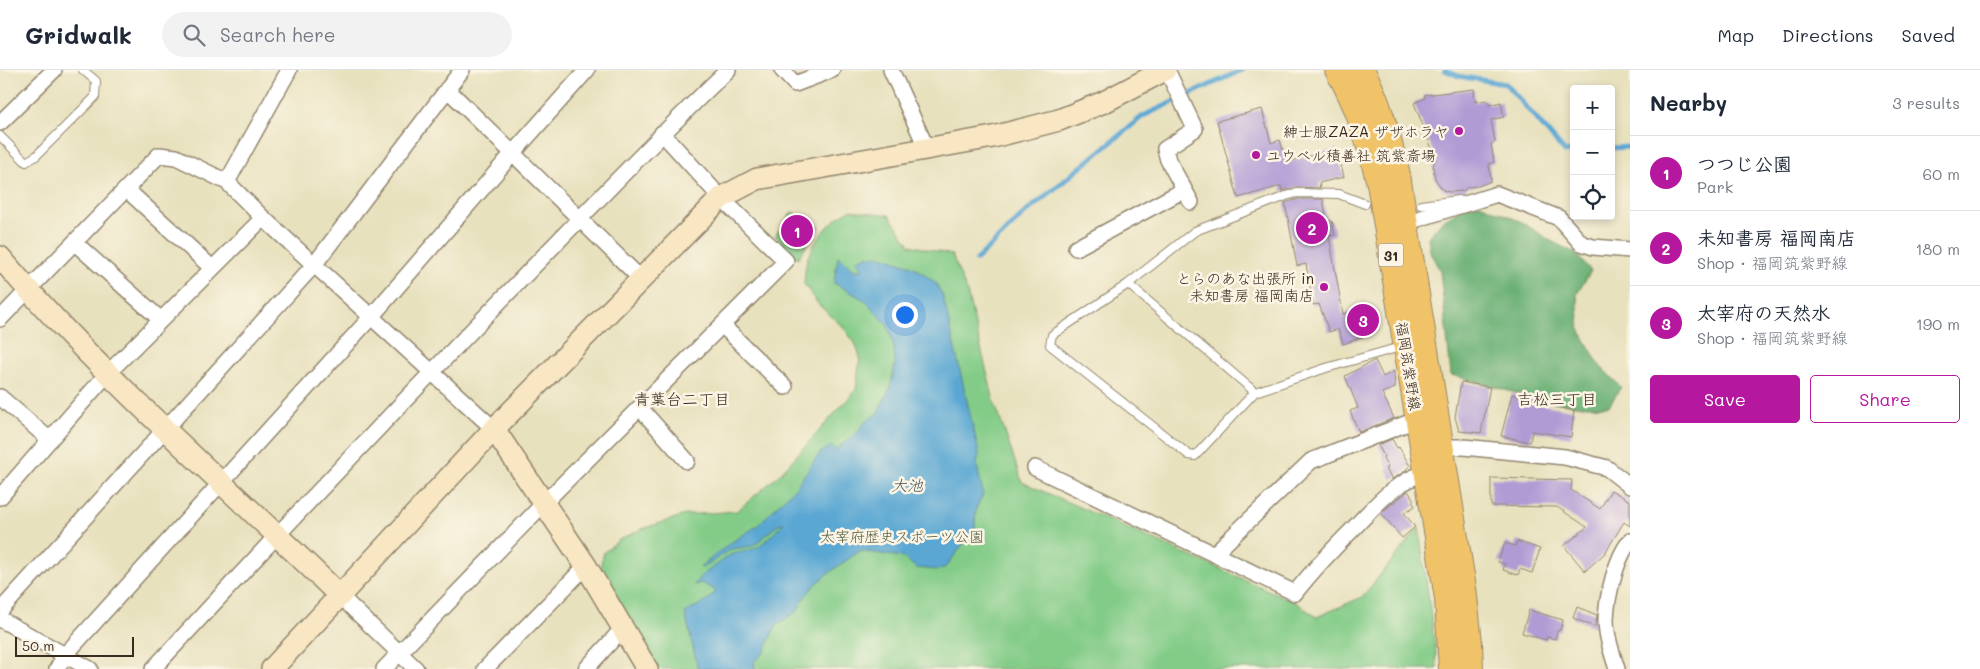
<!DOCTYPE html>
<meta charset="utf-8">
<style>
:root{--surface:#fff;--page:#f2f2f3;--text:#1f2937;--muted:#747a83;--line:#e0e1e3;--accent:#b5179e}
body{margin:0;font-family:Mali,"Klee One",sans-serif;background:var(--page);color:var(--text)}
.controls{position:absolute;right:15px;top:15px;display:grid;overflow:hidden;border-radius:5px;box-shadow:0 2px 8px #0003}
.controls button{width:45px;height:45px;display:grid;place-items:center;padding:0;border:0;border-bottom:1px solid var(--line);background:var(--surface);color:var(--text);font:25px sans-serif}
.scale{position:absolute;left:15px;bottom:12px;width:119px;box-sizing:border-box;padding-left:5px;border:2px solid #3b2a1e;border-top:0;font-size:14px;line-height:18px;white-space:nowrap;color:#3b2a1e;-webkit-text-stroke:4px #fcf5e5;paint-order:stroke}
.you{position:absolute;left:904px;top:244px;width:18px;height:18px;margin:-12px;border:4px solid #fff;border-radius:50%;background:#1a73e8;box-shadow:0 0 0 8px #1a73e833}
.badge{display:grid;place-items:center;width:32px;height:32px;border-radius:50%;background:var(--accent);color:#fff;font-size:16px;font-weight:700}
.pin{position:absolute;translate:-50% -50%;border:2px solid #fff;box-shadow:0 1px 5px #0006}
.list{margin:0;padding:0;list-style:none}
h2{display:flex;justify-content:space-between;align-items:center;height:65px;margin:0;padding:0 20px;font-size:21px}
h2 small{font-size:16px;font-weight:400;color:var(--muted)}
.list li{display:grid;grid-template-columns:32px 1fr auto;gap:15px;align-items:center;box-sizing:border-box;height:75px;padding:0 20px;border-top:1px solid var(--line)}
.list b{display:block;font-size:19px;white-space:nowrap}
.list p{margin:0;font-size:16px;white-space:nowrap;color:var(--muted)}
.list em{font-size:16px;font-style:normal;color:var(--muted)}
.actions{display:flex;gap:10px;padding:15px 20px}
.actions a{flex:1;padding:11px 0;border:1px solid var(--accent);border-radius:5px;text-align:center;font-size:18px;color:var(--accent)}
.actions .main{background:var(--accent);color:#fff}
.icon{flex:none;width:28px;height:28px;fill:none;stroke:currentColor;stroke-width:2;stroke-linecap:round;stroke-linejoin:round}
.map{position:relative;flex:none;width:1630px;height:599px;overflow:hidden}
header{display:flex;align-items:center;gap:30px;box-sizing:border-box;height:70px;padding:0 25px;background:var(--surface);border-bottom:1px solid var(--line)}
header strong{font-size:24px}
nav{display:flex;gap:28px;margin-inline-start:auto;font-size:18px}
.search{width:350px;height:45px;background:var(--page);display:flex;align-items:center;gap:12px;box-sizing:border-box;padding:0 18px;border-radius:28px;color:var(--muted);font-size:19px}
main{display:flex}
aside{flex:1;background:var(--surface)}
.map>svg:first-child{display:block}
.green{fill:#83cc88;stroke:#5f7b53}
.forest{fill:#6ab074;stroke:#526d49}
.water{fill:#5aa7d3;stroke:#4a6878}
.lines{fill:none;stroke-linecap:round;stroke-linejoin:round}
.stream{stroke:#5aa7d3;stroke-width:5}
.building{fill:#b19bd5}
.lane-casing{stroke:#92866e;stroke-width:10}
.street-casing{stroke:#92866e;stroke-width:18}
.secondary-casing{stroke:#92866e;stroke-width:24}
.primary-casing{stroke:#92866e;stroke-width:26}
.lane{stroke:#fff;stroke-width:8}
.street{stroke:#fff;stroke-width:15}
.secondary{stroke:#f9e7c3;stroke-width:21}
.primary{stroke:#f1c369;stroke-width:24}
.poi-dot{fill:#b5179e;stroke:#fcf5e5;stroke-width:2}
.labels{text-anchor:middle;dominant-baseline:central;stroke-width:5;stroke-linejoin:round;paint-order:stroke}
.shield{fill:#fcf5e5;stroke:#75675a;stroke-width:1}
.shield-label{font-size:14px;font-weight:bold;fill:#3b2a1e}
.poi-label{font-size:15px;fill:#3b2a1e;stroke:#fcf5e5;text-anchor:end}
.street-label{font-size:15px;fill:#3b2a1e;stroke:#fcf5e5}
.park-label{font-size:15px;fill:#515b3e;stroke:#fcf5e5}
.neighbourhood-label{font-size:16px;fill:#3b2a1e;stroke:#fcf5e5}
.water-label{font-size:16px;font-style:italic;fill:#46565d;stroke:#fcf5e5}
</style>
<header>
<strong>Gridwalk</strong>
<div class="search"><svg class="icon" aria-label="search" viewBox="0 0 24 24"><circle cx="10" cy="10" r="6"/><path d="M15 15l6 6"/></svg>Search here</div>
<nav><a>Map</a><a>Directions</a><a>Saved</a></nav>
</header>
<main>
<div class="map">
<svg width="1630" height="599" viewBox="0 0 1630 599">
<rect width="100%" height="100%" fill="#fcf5e5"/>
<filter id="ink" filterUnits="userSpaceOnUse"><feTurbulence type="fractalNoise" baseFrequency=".02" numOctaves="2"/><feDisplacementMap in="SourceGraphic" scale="10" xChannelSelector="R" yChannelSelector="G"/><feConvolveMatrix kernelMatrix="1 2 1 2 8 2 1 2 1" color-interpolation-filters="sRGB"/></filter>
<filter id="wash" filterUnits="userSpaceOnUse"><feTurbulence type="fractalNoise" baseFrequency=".0096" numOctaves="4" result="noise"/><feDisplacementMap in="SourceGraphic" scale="20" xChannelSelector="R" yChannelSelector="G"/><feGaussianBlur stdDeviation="1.12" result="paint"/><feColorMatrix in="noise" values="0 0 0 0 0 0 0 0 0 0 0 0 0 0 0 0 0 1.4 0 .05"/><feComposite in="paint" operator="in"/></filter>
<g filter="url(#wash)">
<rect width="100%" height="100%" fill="#e8e1be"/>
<path class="green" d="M850,140L889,145L910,175L952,185L967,222L994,331L1022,412L1295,532L1317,547L1362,527L1419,458L1436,583L1437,599H653L599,502L604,482L619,470L642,459L685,445L737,441L778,406L856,320L860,287L855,273L843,257L818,234L804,214C805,206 805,195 808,187C816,168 832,149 850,140Z
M792,142L819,156L798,188L775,166Z"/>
<path class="forest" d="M1480,134L1522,152L1551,171L1575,183L1591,201L1577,224L1580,261L1600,296L1621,317L1609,336C1556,339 1503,318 1451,305L1440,201L1430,182L1428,167L1443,150L1463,137Z"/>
<path class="water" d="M838,186L854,200H863L857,190L867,186H882L914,197L936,213L943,227L979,383L977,395L983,425L976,438L975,458L946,497L938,500L916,498L903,487L860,481C839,496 805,516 798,541L776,555L764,583L754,591L755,599H698L685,543L708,530L716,521L702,513L694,515L700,507L730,485L756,478L768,469L784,453L779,454L753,476L732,479L702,498L700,497L729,474L757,456L795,418L820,383L831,376L835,380L855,365L865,352L878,343L890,318L895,295L894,278L888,256L866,231L834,213Z"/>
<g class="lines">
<path class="stream" d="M1445,0L1458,6L1506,14L1565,82L1574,80
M1611,78L1630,77
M976,190L1025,143L1143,46L1242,0"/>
</g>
<g id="blocks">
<path class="building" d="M1474,19L1475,32L1487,30L1489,35L1501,32L1504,47L1491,50L1495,72L1491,74L1494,92L1489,94L1491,111L1478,116L1468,117L1463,121L1449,122L1443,120L1435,109L1433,96L1436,89L1414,33L1425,28L1424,25Z
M1262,39L1271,73L1280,70L1287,92L1337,79L1344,107L1319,113L1320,118L1297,117L1282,121L1281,116L1238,128L1217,51Z
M1298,129H1323L1327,151H1332L1335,165L1329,166L1343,244L1353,241L1363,267L1343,274L1338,259L1329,262L1319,234L1313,235L1306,194L1297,196L1285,133Z
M1375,290L1383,307L1394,301L1395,318L1382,323L1394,348L1359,362L1350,341L1358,338L1345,306Z
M1461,312L1490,317L1481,363L1459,361L1455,347Z
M1512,324L1537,331L1536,334L1574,340L1571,367L1532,361L1530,372L1501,366Z
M1392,369L1397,378L1399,377L1410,396L1406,399L1407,400L1392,409L1386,399L1388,398L1383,388L1384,386L1378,375Z
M1491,408L1572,410L1571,420L1600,439L1611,420L1630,431V456L1624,452L1605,483L1585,501L1564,476L1587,457L1557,437L1491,436Z
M1408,421L1414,430L1412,431L1415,436L1404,443L1415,457L1402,468L1381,443Z
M1517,471L1540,479L1532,503L1520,499L1518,505L1503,500L1505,494L1498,492L1505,473L1515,476Z
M1577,537L1597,545L1595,557L1573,548Z
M1529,540L1563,550L1560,560L1557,561L1555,569L1547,567L1546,570L1522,563Z"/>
</g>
</g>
<g filter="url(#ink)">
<use href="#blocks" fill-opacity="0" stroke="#92866e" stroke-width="1"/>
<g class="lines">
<defs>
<path id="lane" d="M0,66L26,92L36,86L95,27L96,11L83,0
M1365,134L1339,124L1297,123L1286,126L1195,161L1128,214L1052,265L1050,275L1189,385L1195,386L1255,322L1326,298L1404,276
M1421,135L1458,130
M1128,214L1255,322"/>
<path id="street" d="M782,0L795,14L832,0
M891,0L927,79
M1167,0L1195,59L1165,79L1168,90L1191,132
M447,19L641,209
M0,53L54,0
M227,112L289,0
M126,119L212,198
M1405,153L1497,124L1559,148L1581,173L1593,177L1630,180
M75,173L161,250
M1076,178L1184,120
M0,249L159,85L176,87L227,112L263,148L494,359
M722,255L785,317
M0,327L50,370
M640,338L687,391
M1435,377H1463L1565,387L1607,398L1630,416
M1035,398L1295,523C1313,500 1332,480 1352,460C1374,437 1396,410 1428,402
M0,427L107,304L263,148
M1214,484L1311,391L1418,349
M340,526L416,599
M0,541L314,195L462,0
M0,549L90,599
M57,599L65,585L371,247L513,83L587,0
M153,599C269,473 386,349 505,226C579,150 651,73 728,0
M384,599L545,432L786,191L721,128L662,63
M485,599L586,496
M586,599L624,557
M1617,599C1612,583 1606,566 1606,549C1607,526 1616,488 1630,471"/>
<path id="secondary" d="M0,187C104,310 226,414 340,526
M494,359L586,496L647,599
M272,599L494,359L721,128L757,109L993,67L1059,50L1104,32L1165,0"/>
<path id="primary" d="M1337,0C1358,35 1369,74 1379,113L1447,528L1451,599
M1362,0C1380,32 1389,70 1398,105L1464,518L1470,573L1471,599"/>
</defs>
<use href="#lane" class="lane-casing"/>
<use href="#street" class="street-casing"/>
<use href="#secondary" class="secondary-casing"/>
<use href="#primary" class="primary-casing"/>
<use href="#lane" class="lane"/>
<use href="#street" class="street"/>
<use href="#secondary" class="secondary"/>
<use href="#primary" class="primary"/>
</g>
</g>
<g class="poi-dot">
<circle cx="1459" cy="61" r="5"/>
<circle cx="1256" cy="85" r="5"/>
<circle cx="1324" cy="217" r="5"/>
</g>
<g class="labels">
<rect class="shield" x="1378.5" y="173.5" width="25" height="23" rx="4"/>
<g class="shield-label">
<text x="1391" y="185">31</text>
</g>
<g class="poi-label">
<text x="1449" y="61">紳士服ZAZA ザザホラヤ</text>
<text x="1266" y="85" text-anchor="start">ユウベル積善社 筑紫斎場</text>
<text x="1314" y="208">とらのあな出張所 in<tspan x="1314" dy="17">未知書房 福岡南店</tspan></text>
</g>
<g class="street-label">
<text transform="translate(1409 296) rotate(81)">福岡筑紫野線</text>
</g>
<g class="park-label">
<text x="902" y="466">太宰府歴史スポーツ公園</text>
</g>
<g class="neighbourhood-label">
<text x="682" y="328">青葉台二丁目</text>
<text x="1557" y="328">吉松三丁目</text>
</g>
<g class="water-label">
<text x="907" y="414">大池</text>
</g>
</g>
</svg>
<div class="controls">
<button>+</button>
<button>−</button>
<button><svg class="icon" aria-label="locate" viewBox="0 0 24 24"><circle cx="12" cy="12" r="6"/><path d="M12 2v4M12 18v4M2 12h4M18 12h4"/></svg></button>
</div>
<div class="scale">50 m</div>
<div class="you"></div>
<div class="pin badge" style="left:797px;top:161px">1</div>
<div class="pin badge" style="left:1312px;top:158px">2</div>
<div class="pin badge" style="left:1363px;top:250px">3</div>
</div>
<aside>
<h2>Nearby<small>3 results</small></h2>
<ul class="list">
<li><span class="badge">1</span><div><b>つつじ公園</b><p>Park</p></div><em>60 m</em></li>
<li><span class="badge">2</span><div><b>未知書房 福岡南店</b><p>Shop · 福岡筑紫野線</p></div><em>180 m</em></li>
<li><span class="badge">3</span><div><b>太宰府の天然水</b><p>Shop · 福岡筑紫野線</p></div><em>190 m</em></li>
</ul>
<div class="actions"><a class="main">Save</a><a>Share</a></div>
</aside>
</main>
